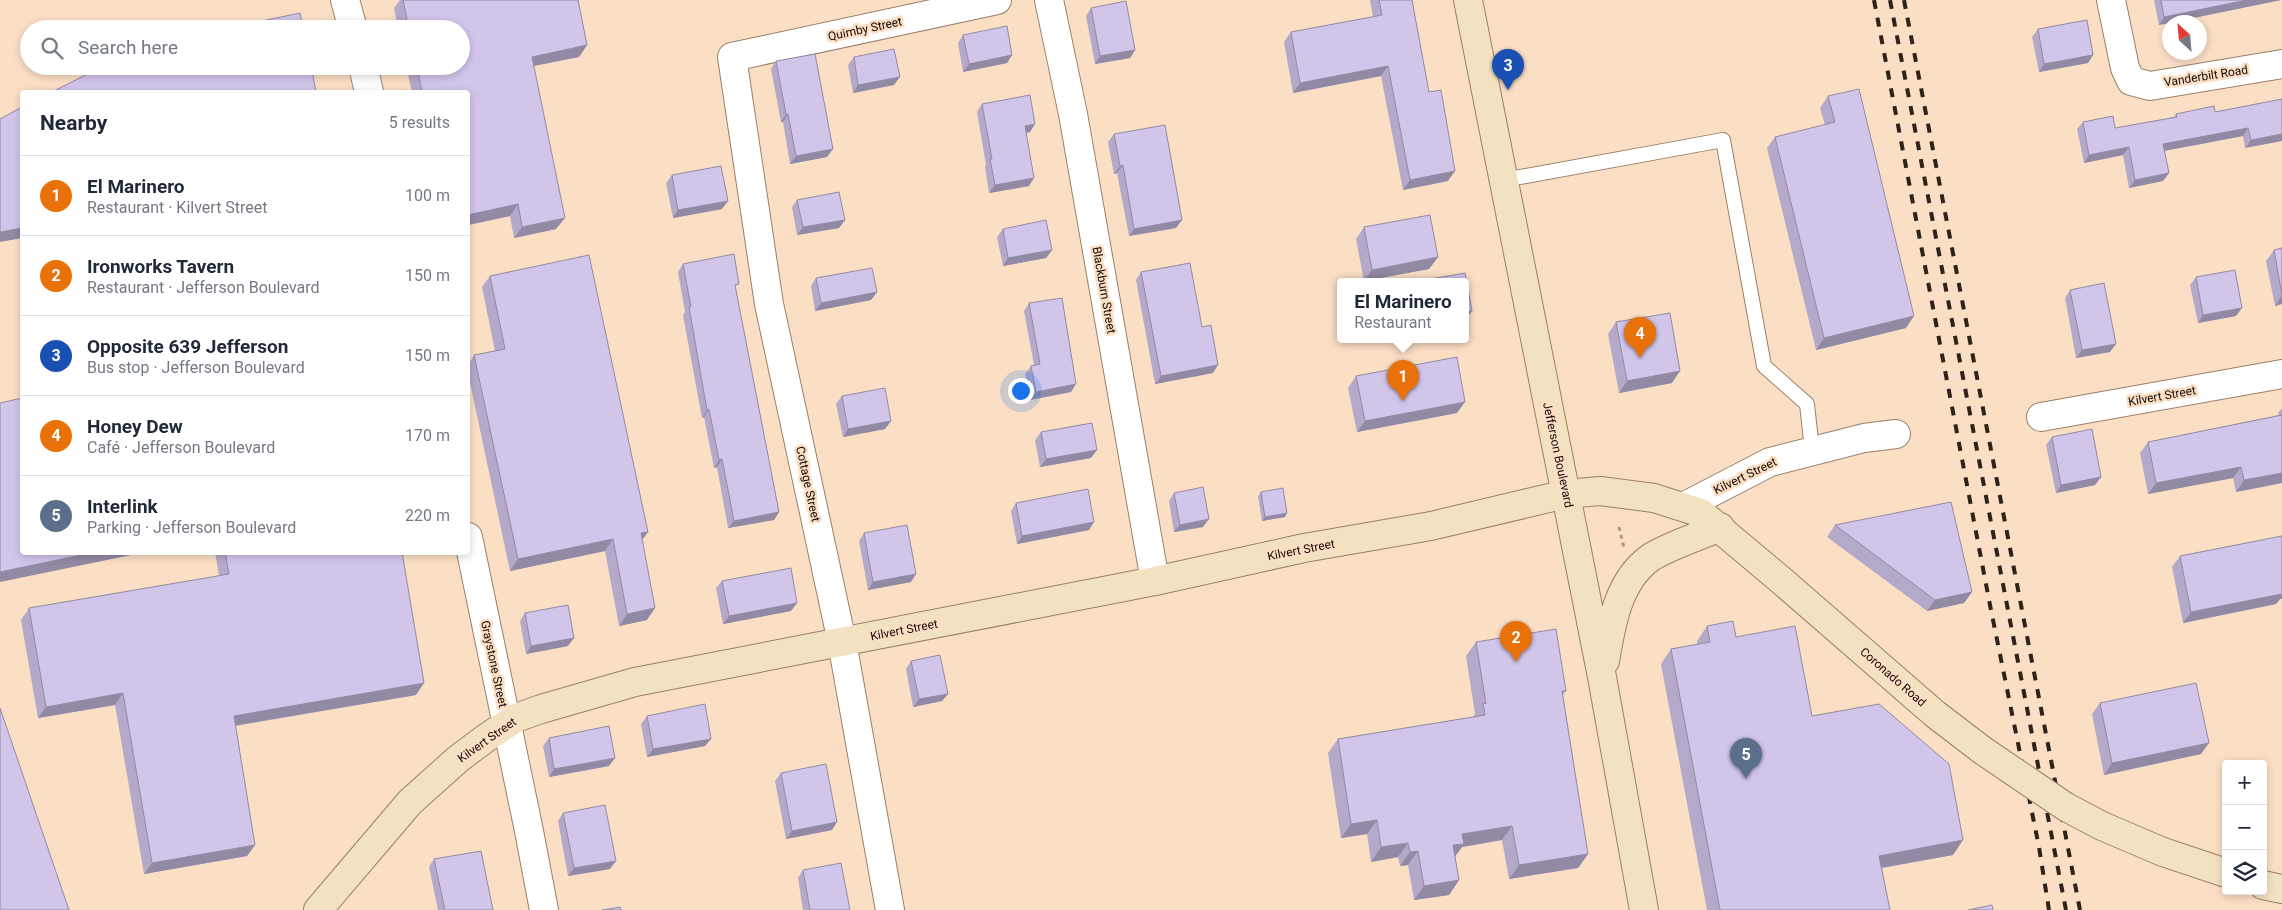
<!DOCTYPE html>
<meta charset="utf-8">
<style>
:root{--surface:#fff;--page:#f2f2f3;--text:#1f2937;--muted:#747a83;--line:#e0e1e3;--accent:#1a73e8}
body{margin:0;font-family:Roboto,sans-serif;background:var(--page);color:var(--text)}
.controls{position:absolute;right:15px;bottom:15px;display:grid;overflow:hidden;border-radius:5px;box-shadow:0 2px 8px #0003}
.controls button{width:45px;height:45px;display:grid;place-items:center;padding:0;border:0;border-bottom:1px solid var(--line);background:var(--surface);color:var(--text);font:25px sans-serif}
.compass{position:absolute;left:2162px;top:15px;width:45px;height:45px;border-radius:50%;background:var(--surface);box-shadow:0 2px 8px #0003;rotate:334deg}
.you{position:absolute;left:1020px;top:390px;width:18px;height:18px;margin:-12px;border:4px solid #fff;border-radius:50%;background:#1a73e8;box-shadow:0 0 0 8px #1a73e833}
.badge{display:grid;place-items:center;width:32px;height:32px;border-radius:50%;background:var(--accent);color:#fff;font-size:16px;font-weight:700}
.pin{position:absolute;translate:-50% -41px;filter:drop-shadow(0 1px 2px #0008)}
.pin::after{content:'';position:absolute;top:26px;width:18px;height:15px;background:inherit;clip-path:polygon(0 0,100% 0,50% 100%)}
.popup{position:absolute;left:1337px;top:278px;width:132px;height:65px;box-sizing:border-box;display:grid;place-content:center;border-radius:5px;background:var(--surface);filter:drop-shadow(0 1px 4px #0005);font-size:16px;white-space:nowrap;color:var(--muted)}
.popup b{font-size:19px;color:var(--text)}
.popup::after{content:'';position:absolute;left:50%;top:100%;margin-left:-10px;border:10px solid transparent;border-top-color:var(--surface)}
.list{margin:0;padding:0;list-style:none}
h2{display:flex;justify-content:space-between;align-items:center;height:65px;margin:0;padding:0 20px;font-size:21px}
h2 small{font-size:16px;font-weight:400;color:var(--muted)}
.list li{display:grid;grid-template-columns:32px 1fr auto;gap:15px;align-items:center;box-sizing:border-box;height:80px;padding:0 20px;border-top:1px solid var(--line)}
.list b{display:block;font-size:19px;white-space:nowrap}
.list p{margin:0;font-size:16px;white-space:nowrap;color:var(--muted)}
.list em{font-size:16px;font-style:normal;color:var(--muted)}
.icon{flex:none;width:28px;height:28px;fill:none;stroke:currentColor;stroke-width:2;stroke-linecap:round;stroke-linejoin:round}
.map{position:relative;flex:none;width:2282px;height:910px;overflow:hidden}
.search{position:absolute;background:var(--surface);box-shadow:0 2px 8px #0003;left:20px;top:20px;width:450px;height:55px;display:flex;align-items:center;gap:12px;box-sizing:border-box;padding:0 18px;border-radius:28px;color:var(--muted);font-size:19px}
.panel{position:absolute;background:var(--surface);box-shadow:0 2px 8px #0003;left:20px;top:90px;width:450px;height:465px;border-radius:5px}
.map>svg:first-child{display:block}
.lines{fill:none;stroke-linecap:round;stroke-linejoin:round}
.lane-casing{stroke:#998068;stroke-width:16}
.street-casing{stroke:#998068;stroke-width:30}
.secondary-casing{stroke:#998068;stroke-width:30}
.path{stroke:#af9986;stroke-width:3;stroke-dasharray:4 4;stroke-linecap:butt}
.lane{stroke:#fff;stroke-width:14}
.street{stroke:#fff;stroke-width:28}
.secondary{stroke:#f2e2c2;stroke-width:28}
.rail{stroke:#2e231a;stroke-width:4;stroke-dasharray:9 9;stroke-linecap:butt}
.secondary-bridge-casing{stroke:#998068;stroke-width:30;stroke-linecap:butt}
.secondary-bridge{stroke:#f2e2c2;stroke-width:28}
.wall{fill:#b4a9c9}
.shaded-wall{fill:#928aa4}
.building{fill:#d1c5ea;stroke:#928aa4}
.labels{text-anchor:middle;dominant-baseline:central;stroke-width:5;stroke-linejoin:round;paint-order:stroke}
.street-label{font-size:12px;fill:#130a03;stroke:#fbdfc5}
</style>
<div class="map">
<svg width="2282" height="910" viewBox="0 0 2282 910">
<rect width="100%" height="100%" fill="#fbdfc5"/>
<g class="lines">
<defs>
<path id="lane" d="M1504,180L1723,140L1764,366L1807,404L1812,450"/>
<path id="street" d="M345,0L353,29
M1049,0L1073,114L1155,581
M2111,0L2125,68L2131,81L2150,86L2282,64
M363,66L369,92
M2041,417L2282,374
M1685,506L1770,462L1864,438L1896,434
M468,537L529,831L544,910
M890,910L842,642L769,304L732,57L997,0"/>
<path id="secondary" d="M1468,0L1602,677L1644,910
M1605,661C1611,625 1618,581 1650,558C1666,547 1700,536 1720,527
M2163,852L2226,873
M2263,885L2282,889
M318,910L410,802L458,759L486,738L516,718L541,709L635,682L1155,581L1304,548L1431,526L1566,494L1600,491L1654,498L1701,513L1782,581L1935,714L1982,750"/>
</defs>
<use href="#lane" class="lane-casing"/>
<use href="#street" class="street-casing"/>
<use href="#secondary" class="secondary-casing"/>
<path class="path" d="M1619,527L1624,548"/>
<use href="#lane" class="lane"/>
<use href="#street" class="street"/>
<use href="#secondary" class="secondary"/>
<path class="rail" d="M1874,0L1990,605L2039,847L2049,910
M1890,0L2066,910
M1904,0L2080,910"/>
<defs>
<path id="secondary-bridge" d="M1982,750L2066,807L2102,826L2163,852"/>
</defs>
<use href="#secondary-bridge" class="secondary-bridge-casing"/>
<use href="#secondary-bridge" class="secondary-bridge"/>
</g>
<path class="wall" d="M400,0H578L587,45L579,57L533,66L556,229L514,238L510,216L468,225V92H412L406,66H461V29H398L394,8Z
M1370,0H1412L1429,92L1448,181L1403,190L1381,76L1293,93L1284,42L1291,32L1373,17Z
M2154,0H2281L2159,25Z
M1091,8L1135,50L1130,58L1095,64L1086,16Z
M2038,29L2093,55L2088,63L2039,72L2032,37Z
M963,35L1012,55L1007,63L963,72L958,43Z
M854,57L894,85L853,93L848,65Z
M776,61L827,157L790,164L783,122H781L771,69Z
M1828,96L1906,328L1816,350L1767,148L1775,137L1825,125L1820,108Z
M2282,99L2245,148L2243,136L2164,151L2169,173L2163,181L2129,188L2123,155L2084,163L2077,129L2083,122L2115,128L2174,117L2176,114L2215,112Z
M982,104L1030,132L1026,133L1029,186L989,193L985,167L986,165L977,112Z
M1114,134L1176,228L1129,236L1117,173L1114,174L1108,142Z
M672,175L722,209L673,218L666,183Z
M797,200L845,220L839,228L797,235L792,207Z
M1364,227L1438,257L1429,269L1364,281L1356,239Z
M1003,229L1052,250L1046,258L1003,266L997,237Z
M2282,248V304L2275,306L2266,261L2274,250Z
M683,264L736,289L779,512L774,520L728,528L717,467L714,468L704,417L702,418L683,315L685,312L678,272Z
M1141,272L1202,327L1213,373L1155,384L1136,280Z
M490,276L648,532L642,539L647,620L619,626L605,551L510,571L468,373V365L474,355L495,351L482,287Z
M2196,277L2236,316L2198,323L2190,285Z
M816,278L877,292L871,300L815,311L811,286Z
M2070,290L2110,352L2076,358L2065,298Z
M1029,303L1071,392L1030,400L1025,374L1031,366L1034,365L1024,311Z
M1616,322L1672,383L1619,393L1608,334Z
M1356,376L1457,413L1357,432L1348,388Z
M842,396L891,421L885,429L843,437L836,404Z
M2282,408V483L2236,492L2233,478L2148,494L2140,453L2148,442L2279,415L2278,413Z
M1041,432L1091,458L1040,467L1035,440Z
M2052,437L2101,477L2095,485L2056,493L2046,445Z
M1261,492L1285,517L1262,521L1258,496Z
M1174,493L1203,527L1174,532L1169,501Z
M1016,503L1089,530L1017,544L1011,511Z
M1835,525L1972,592L1964,603L1927,611L1827,537Z
M864,533L911,582L868,590L859,541Z
M2282,536V599H2280L2276,604L2183,623L2172,567L2180,556Z
M215,552H402L416,695L235,726L255,845L247,856L144,874L115,705L38,718L21,620L29,608L219,576Z
M722,581L791,611L723,624L716,588Z
M525,613L568,646L526,654L520,621Z
M1707,626L1736,637L1812,716L1953,855L1882,868L1890,910H1707L1661,664L1671,649L1697,644V641Z
M1476,642L1566,691L1563,695L1588,854L1578,868L1509,879L1502,840L1462,847L1455,856L1459,880L1449,895L1414,900L1408,865L1400,866L1398,857L1371,862L1367,834L1341,838L1328,753L1338,739L1473,717L1475,714L1466,656Z
M911,661L948,694L942,701L913,707L906,669Z
M2100,703L2201,754L2104,775L2092,714Z
M647,716L711,739L705,746L647,757L641,724Z
M549,738L609,766L549,777L543,746Z
M781,773L832,830L786,839L775,781Z
M563,813L610,869L568,876L558,821Z
M434,859L493,910H438L429,867Z
M803,870L850,910H803L798,878Z"/>
<path class="shaded-wall" d="M2247,0H2281L2159,25L2164,17Z
M587,45L579,57L523,68L532,57Z
M1135,50L1130,58L1095,64L1100,56Z
M1012,55L1007,63L963,72L969,64Z
M2093,55L2088,63L2039,72L2044,64Z
M1388,66L1381,76L1293,93L1300,83Z
M900,77L894,85L853,93L858,85Z
M786,114H788L783,122H781Z
M1035,124L1030,132L1019,134L1025,126Z
M2248,128L2243,136L2158,152L2163,144Z
M2282,134V141L2245,148L2251,140Z
M2129,147L2123,155L2084,163L2089,155Z
M833,149L827,157L790,164L796,156Z
M1123,165L1117,173L1114,174L1120,166Z
M1455,171L1448,181L1403,190L1410,180Z
M2169,173L2163,181L2129,188L2135,180Z
M1034,178L1029,186L989,193L995,185Z
M728,201L722,209L673,218L678,210Z
M518,204L510,216L468,225V215Z
M565,218L556,229L514,238L522,227Z
M845,220L839,228L797,235L803,227Z
M1182,220L1176,228L1129,236L1134,229Z
M22,228V238L0,242V232Z
M1052,250L1046,258L1003,266L1008,258Z
M1438,257L1429,269L1364,281L1372,270Z
M877,292L871,300L815,311L821,303Z
M2282,295V304L2275,306Z
M2242,308L2236,316L2198,323L2203,315Z
M1472,311L1466,319V312Z
M1914,316L1906,328L1816,350L1824,338Z
M2116,344L2110,352L2076,358L2082,350Z
M1218,365L1213,373L1155,384L1161,376Z
M1680,371L1672,383L1619,393L1627,381Z
M1076,384L1071,392L1030,400L1036,392Z
M1465,402L1457,413L1357,432L1365,421Z
M709,409L704,417L702,418L707,410Z
M891,421L885,429L843,437L848,429Z
M1097,450L1091,458L1040,467L1046,459Z
M722,459L717,467L714,468L719,460Z
M2241,467L2233,478L2148,494L2156,483Z
M2282,473V483L2236,492L2244,480Z
M2101,477L2095,485L2056,493L2061,485Z
M779,512L774,520L728,528L734,521Z
M1287,513L1285,517L1262,521L1265,517Z
M1209,519L1203,527L1174,532L1180,525Z
M1094,522L1089,530L1017,544L1022,536Z
M648,532L640,543L641,533Z
M613,539L605,551L510,571L518,559Z
M95,552H137L136,554L0,582V572Z
M916,574L911,582L868,590L873,582Z
M2282,590V599H2280L2276,604L2183,623L2191,612Z
M1972,592L1964,603L1927,611L1935,600Z
M797,603L791,611L723,624L729,616Z
M655,608L647,620L619,626L627,614Z
M574,638L568,646L526,654L531,646Z
M424,683L416,695L226,727L234,716Z
M123,693L115,705L38,718L46,707Z
M948,694L942,701L913,707L919,699Z
M711,739L705,746L647,757L653,749Z
M2209,743L2201,754L2104,775L2112,763Z
M615,758L609,766L549,777L554,769Z
M1377,820L1367,834L1341,838L1351,824Z
M837,822L832,830L786,839L792,831Z
M1512,826L1502,840L1462,847L1454,858L1443,860L1462,834Z
M1963,840L1953,855L1869,870L1879,856Z
M1408,843L1398,857L1371,862L1381,847Z
M255,845L247,856L144,874L152,863Z
M1418,851L1408,865L1400,866L1410,852Z
M1588,854L1578,868L1509,879L1519,865Z
M616,861L610,869L568,876L574,868Z
M1459,880L1449,895L1414,900L1424,886Z"/>
<path class="building" d="M403,0H578L587,45L532,57L565,218L522,227L518,204L468,215V92H422L417,66H461V29H409Z
M1379,0H1412L1429,92L1441,90L1455,171L1410,180L1388,66L1300,83L1291,32L1382,15Z
M2161,0H2247L2164,17Z
M1126,1L1135,50L1100,56L1091,8Z
M300,13L303,29H224Z
M2087,20L2093,55L2044,64L2038,29Z
M1007,26L1012,55L969,64L963,35Z
M894,49L900,77L858,85L854,57Z
M815,54L833,149L796,156L788,114H786L776,61Z
M103,66H311L316,92H52Z
M1859,89L1914,316L1824,338L1775,137L1835,122L1828,96Z
M1030,95L1035,124L1025,126L1034,178L995,185L990,159H992L982,104Z
M2282,99V134L2251,140L2248,128L2163,144L2169,173L2135,180L2129,147L2089,155L2083,122L2113,116L2115,128L2177,117L2176,114L2214,106L2215,112Z
M22,107V228L0,232V119Z
M1165,125L1182,220L1134,229L1123,165L1120,166L1114,134Z
M721,166L728,201L678,210L672,175Z
M839,192L845,220L803,227L797,200Z
M1430,215L1438,257L1372,270L1364,227Z
M1046,220L1052,250L1008,258L1003,229Z
M2282,248V295L2274,250Z
M734,254L739,284L735,285L779,512L734,521L722,459L719,460L709,409L707,410L689,307H691L683,264Z
M589,255L648,532L641,533L655,608L627,614L613,539L518,559L474,355L505,349L490,276Z
M1190,263L1202,327L1211,325L1218,365L1161,376L1141,272Z
M872,268L877,292L821,303L816,278Z
M2235,270L2242,308L2203,315L2196,277Z
M1465,273L1472,311L1466,312V282H1431V279Z
M2104,283L2116,344L2082,350L2070,290Z
M1062,298L1076,384L1036,392L1031,366L1040,364L1029,303Z
M1670,313L1680,371L1627,381L1616,322Z
M1457,357L1465,402L1365,421L1356,376Z
M885,388L891,421L848,429L842,396Z
M22,398V552H95L0,572V403Z
M2282,415V473L2244,480L2241,467L2156,483L2148,442Z
M1092,423L1097,450L1046,459L1041,432Z
M2092,429L2101,477L2061,485L2052,437Z
M1203,487L1209,519L1180,525L1174,493Z
M1283,488L1287,513L1265,517L1261,492Z
M1088,489L1094,522L1022,536L1016,503Z
M1951,502L1972,592L1935,600L1835,525Z
M907,525L916,574L873,582L864,533Z
M2282,536V594L2191,612L2180,556Z
M225,552H402L424,683L234,716L255,845L152,863L123,693L46,707L29,608L229,574Z
M791,568L797,603L729,616L722,581Z
M568,605L574,638L531,646L525,613Z
M1733,621L1736,637L1795,626L1812,716L1879,704L1949,764L1963,840L1879,856L1890,910H1720L1671,649L1710,642L1707,626Z
M1556,629L1566,691H1562L1588,854L1519,865L1512,826L1462,834L1464,844L1453,845L1459,880L1424,886L1418,851L1410,852L1408,843L1381,847L1377,820L1351,824L1338,739L1485,715L1483,703L1486,704L1476,642Z
M940,655L948,694L919,699L911,661Z
M2196,683L2209,743L2112,763L2100,703Z
M705,704L711,739L653,749L647,716Z
M0,708L69,910H0Z
M609,726L615,758L554,769L549,738Z
M826,764L837,822L792,831L781,773Z
M605,805L616,861L574,868L563,813Z
M481,851L493,910H445L434,859Z
M841,863L850,910H810L803,870Z
M1992,905L1993,910H1968Z
M620,907L621,910H602Z"/>
<g class="labels">
<g class="street-label">
<text transform="translate(865 29) rotate(-12)">Quimby Street</text>
<text transform="translate(2206 76) rotate(-9)">Vanderbilt Road</text>
<text transform="translate(1104 290) rotate(80)">Blackburn Street</text>
<text transform="translate(2162 396) rotate(-10)">Kilvert Street</text>
<text transform="translate(1558 455) rotate(78)">Jefferson Boulevard</text>
<text transform="translate(1745 476) rotate(-26)">Kilvert Street</text>
<text transform="translate(808 484) rotate(78)">Cottage Street</text>
<text transform="translate(1301 550) rotate(-11)">Kilvert Street</text>
<text transform="translate(904 630) rotate(-11)">Kilvert Street</text>
<text transform="translate(494 664) rotate(78)">Graystone Street</text>
<text transform="translate(1893 677) rotate(41)">Coronado Road</text>
<text transform="translate(487 740) rotate(-35)">Kilvert Street</text>
</g>
</g>
</svg>
<div class="controls">
<button>+</button>
<button>−</button>
<button><svg class="icon" aria-label="layers" viewBox="0 0 24 24"><path d="M12 4l9 5-9 5-9-5zM3 14l9 5 9-5"/></svg></button>
</div>
<svg class="compass" viewBox="-18 -18 36 36"><path d="M0-13l5 13h-10z" fill="#e53935"/><path d="M0 13l5-13h-10z" fill="#747a83"/></svg>
<div class="you"></div>
<div class="pin badge" style="left:1403px;top:401px;background:#e8710a">1</div>
<div class="popup"><b>El Marinero</b>Restaurant</div>
<div class="pin badge" style="left:1516px;top:662px;background:#e8710a">2</div>
<div class="pin badge" style="left:1508px;top:90px;background:#1a4fb4">3</div>
<div class="pin badge" style="left:1640px;top:358px;background:#e8710a">4</div>
<div class="pin badge" style="left:1746px;top:779px;background:#5c6f8a">5</div>
<div class="search"><svg class="icon" aria-label="search" viewBox="0 0 24 24"><circle cx="10" cy="10" r="6"/><path d="M15 15l6 6"/></svg>Search here</div>
<section class="panel">
<h2>Nearby<small>5 results</small></h2>
<ul class="list">
<li><span class="badge" style="background:#e8710a">1</span><div><b>El Marinero</b><p>Restaurant · Kilvert Street</p></div><em>100 m</em></li>
<li><span class="badge" style="background:#e8710a">2</span><div><b>Ironworks Tavern</b><p>Restaurant · Jefferson Boulevard</p></div><em>150 m</em></li>
<li><span class="badge" style="background:#1a4fb4">3</span><div><b>Opposite 639 Jefferson</b><p>Bus stop · Jefferson Boulevard</p></div><em>150 m</em></li>
<li><span class="badge" style="background:#e8710a">4</span><div><b>Honey Dew</b><p>Café · Jefferson Boulevard</p></div><em>170 m</em></li>
<li><span class="badge" style="background:#5c6f8a">5</span><div><b>Interlink</b><p>Parking · Jefferson Boulevard</p></div><em>220 m</em></li>
</ul>
</section>
</div>
